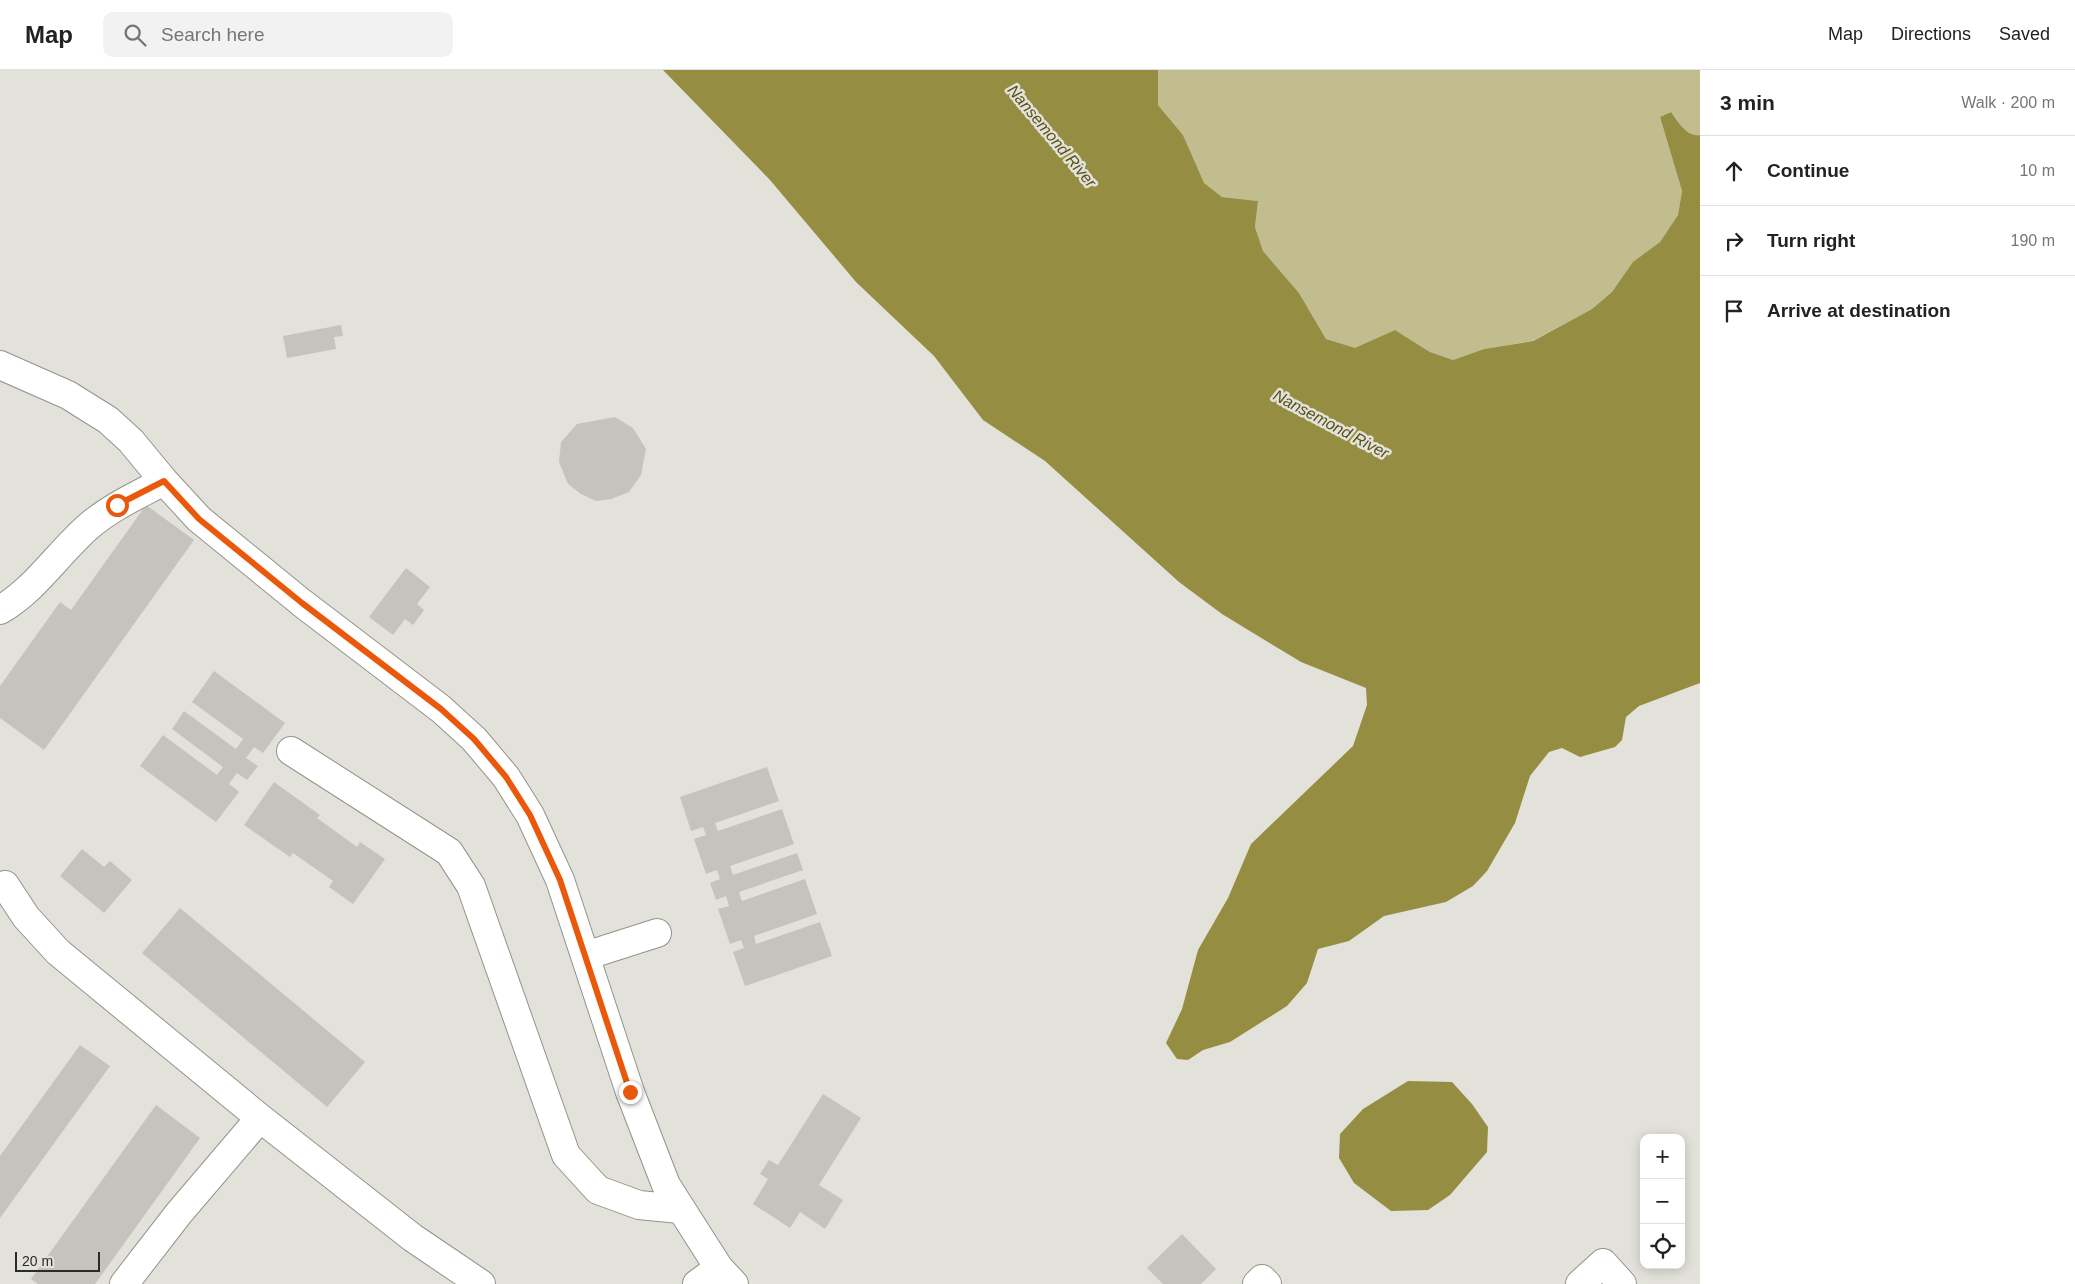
<!DOCTYPE html>
<meta charset="utf-8">
<style>
:root{--surface:#fff;--page:#f2f2f2;--text:#222;--muted:#767676;--line:#e0e0e0}
body{margin:0;font-family:Arial,sans-serif;background:var(--page);color:var(--text)}
.controls{position:absolute;right:15px;bottom:15px;display:grid;overflow:hidden;border-radius:10px;box-shadow:0 2px 12px #0003}
.controls button{width:45px;height:45px;display:grid;place-items:center;padding:0;border:0;border-bottom:1px solid var(--line);background:var(--surface);color:var(--text);font:25px sans-serif}
.scale{position:absolute;left:15px;bottom:12px;width:85px;box-sizing:border-box;padding-left:5px;border:2px solid #2a2a27;border-top:0;font-size:14px;line-height:18px;white-space:nowrap;color:#2a2a27;-webkit-text-stroke:4px #e3e2da;paint-order:stroke}
.stop{position:absolute;width:15px;height:15px;margin:-11px;border:4px solid #ea580c;border-radius:50%;background:#fff}
.stop.end{background:#ea580c;border-color:#fff;box-shadow:0 1px 5px #0008}
.list{margin:0;padding:0;list-style:none}
h2{display:flex;justify-content:space-between;align-items:center;height:65px;margin:0;padding:0 20px;font-size:21px}
h2 small{font-size:16px;font-weight:400;color:var(--muted)}
.list li{display:grid;grid-template-columns:32px 1fr auto;gap:15px;align-items:center;box-sizing:border-box;height:70px;padding:0 20px;border-top:1px solid var(--line)}
.list b{display:block;font-size:19px;white-space:nowrap}
.list em{font-size:16px;font-style:normal;color:var(--muted)}
.icon{flex:none;width:28px;height:28px;fill:none;stroke:currentColor;stroke-width:2;stroke-linecap:round;stroke-linejoin:round}
.map{position:relative;flex:none;width:1700px;height:1214px;overflow:hidden}
header{display:flex;align-items:center;gap:30px;box-sizing:border-box;height:70px;padding:0 25px;background:var(--surface);border-bottom:1px solid var(--line)}
header strong{font-size:24px}
nav{display:flex;gap:28px;margin-inline-start:auto;font-size:18px}
.search{width:350px;height:45px;background:var(--page);display:flex;align-items:center;gap:12px;box-sizing:border-box;padding:0 18px;border-radius:10px;color:var(--muted);font-size:19px}
main{display:flex}
aside{flex:1;background:var(--surface)}
.map>svg:first-child{display:block}
.green{fill:#c1bd8f}
.water{fill:#958d41}
.building{fill:#c4c3bc}
.lines{fill:none;stroke-linecap:round;stroke-linejoin:round}
.minor-casing{stroke:#93938b;stroke-width:30}
.minor{stroke:#fff;stroke-width:28}
.route{stroke:#ea580c;stroke-width:6}
.labels{text-anchor:middle;dominant-baseline:central;stroke-width:5;stroke-linejoin:round;paint-order:stroke}
.water-label{font-size:16px;font-style:italic;fill:#565016;stroke:#e3e2da}
</style>
<header>
<strong>Map</strong>
<div class="search"><svg class="icon" aria-label="search" viewBox="0 0 24 24"><circle cx="10" cy="10" r="6"/><path d="M15 15l6 6"/></svg>Search here</div>
<nav><a>Map</a><a>Directions</a><a>Saved</a></nav>
</header>
<main>
<div class="map">
<svg width="1700" height="1214" viewBox="0 0 1700 1214">
<rect width="100%" height="100%" fill="#e3e2da"/>
<path class="green" d="M1158,0H1700V65C1687,67 1678,52 1671,42L1660,47L1682,121L1678,145L1660,172L1634,192L1612,222L1592,239L1532,271L1484,279L1453,290L1430,282L1395,260L1355,279L1326,269L1299,223L1263,181L1255,157L1258,131L1222,127L1203,113L1183,65L1158,35Z"/>
<path class="water" d="M663,0H1158V35L1183,65L1204,113L1222,127L1258,131L1255,157L1263,181L1299,223L1326,269L1355,278L1395,260L1430,282L1453,290L1484,279L1533,271L1592,239L1612,222L1633,192L1660,172L1678,145L1682,121L1660,47L1671,42C1678,52 1687,67 1700,65V613L1639,636L1626,647L1622,670L1615,677L1580,687L1562,678L1549,682L1530,706L1515,753L1487,801L1473,816L1446,832L1384,846L1349,871L1318,879L1307,913L1287,936L1230,972L1203,980L1188,990L1177,989L1166,973L1182,939L1198,880L1228,828L1251,774L1353,676L1367,635L1366,618L1301,592L1222,544L1179,512L1045,391L983,350L934,286L856,212L770,110Z
M1408,1011L1452,1012L1472,1034L1488,1057L1487,1082L1450,1125L1428,1140L1391,1141L1354,1113L1339,1088L1340,1064L1363,1039Z"/>
<path class="building" d="M341,255L343,266L334,267L336,279L287,288L283,266Z
M615,347L633,358L646,379L641,405L629,422L611,429L596,431L581,424L568,414L559,392L561,372L577,354Z
M146,435L194,470L44,680L0,648V616L60,532L71,540Z
M406,498L430,517L417,534L424,540L413,555L405,549L393,565L369,547Z
M214,601L285,653L263,683L254,677L246,688L258,696L247,710L237,703L229,714L239,722L216,752L140,696L163,665L217,705L223,697L172,659L184,641L236,679L243,669L192,632Z
M767,697L779,731L715,753L718,761L782,739L794,774L730,796L733,805L797,783L803,800L739,822L742,831L805,809L817,844L754,866L756,874L820,852L832,886L745,916L733,882L744,878L741,870L730,874L718,839L729,836L726,826L716,830L710,813L720,809L717,800L706,804L694,769L706,765L703,757L691,761L680,727Z
M274,712L320,745L317,748L357,777L360,772L385,789L353,834L329,817L333,811L293,783L290,787L244,755Z
M82,779L104,797L110,791L132,810L104,843L60,806Z
M180,838L365,992L327,1037L142,883Z
M80,975L110,996L0,1148V1086Z
M823,1024L861,1048L819,1115L843,1130L825,1159L800,1142L790,1158L753,1134L768,1109L760,1104L769,1090L778,1095Z
M156,1035L200,1068L95,1214H38L31,1209Z
M1182,1164L1216,1199L1201,1214H1163L1147,1198Z"/>
<g class="lines">
<defs>
<path id="minor" d="M0,295L68,325L108,350L131,371L164,411L199,449L302,533L441,639L474,669L506,707L530,745L560,810L630,1022L666,1115L719,1198L734,1214
M0,540C36,519 58,483 89,456C111,437 138,425 164,411
M291,681L449,782L471,816L566,1085L598,1120L639,1135L680,1139
M5,815L26,847L58,882L260,1048L413,1168L481,1214
M585,886L657,863
M124,1214L179,1143L260,1048
M697,1214L719,1198
M1257,1214L1262,1209L1267,1214
M1580,1214L1603,1193L1622,1214"/>
</defs>
<use href="#minor" class="minor-casing"/>
<use href="#minor" class="minor"/>
</g>
<g class="lines">
<path class="route" d="M117,435L164,411L199,449L302,533L441,639L474,669L506,707L530,745L560,810L630,1022"/>
</g>
<g class="labels">
<g class="water-label">
<text transform="translate(1052 66) rotate(50)">Nansemond River</text>
<text transform="translate(1331 354) rotate(28)">Nansemond River</text>
</g>
</g>
</svg>
<div class="controls">
<button>+</button>
<button>−</button>
<button><svg class="icon" aria-label="locate" viewBox="0 0 24 24"><circle cx="12" cy="12" r="6"/><path d="M12 2v4M12 18v4M2 12h4M18 12h4"/></svg></button>
</div>
<div class="scale">20 m</div>
<div class="stop" style="left:117px;top:435px"></div>
<div class="stop end" style="left:630px;top:1022px"></div>
</div>
<aside>
<h2>3 min<small>Walk · 200 m</small></h2>
<ul class="list">
<li><svg class="icon" aria-label="ahead" viewBox="0 0 24 24"><path d="M12 20V5M6 11l6-6 6 6"/></svg><div><b>Continue</b></div><em>10 m</em></li>
<li><svg class="icon" aria-label="right" viewBox="0 0 24 24"><path d="M7 20v-9h11M14 6l5 5-5 5"/></svg><div><b>Turn right</b></div><em>190 m</em></li>
<li><svg class="icon" aria-label="arrive" viewBox="0 0 24 24"><path d="M6 21V4h12l-3 4 3 4H6"/></svg><div><b>Arrive at destination</b></div></li>
</ul>
</aside>
</main>
